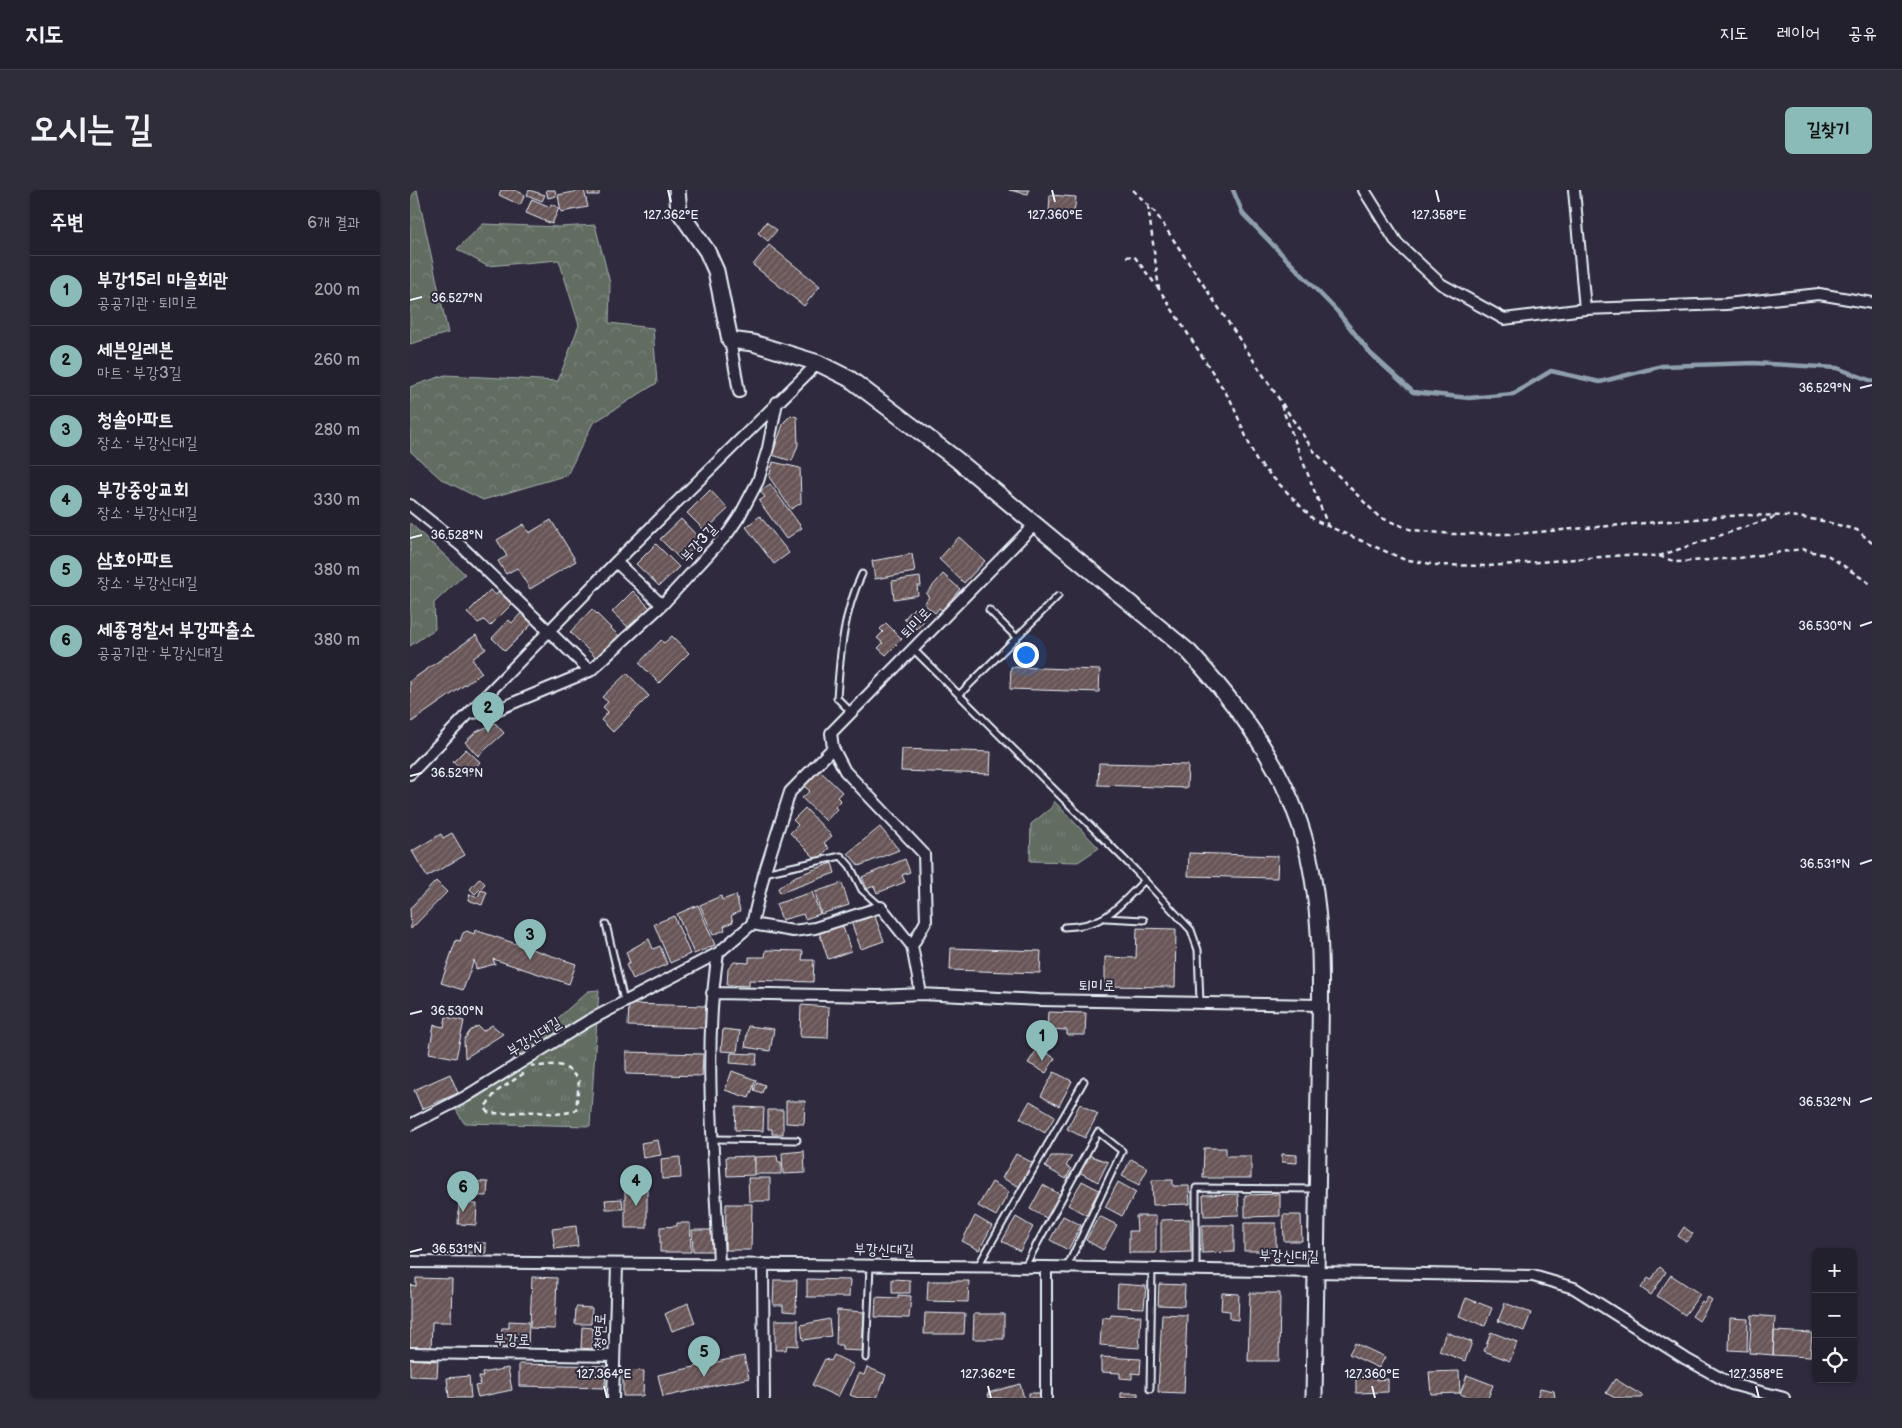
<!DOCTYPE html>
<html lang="ko">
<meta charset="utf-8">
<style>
:root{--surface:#23202e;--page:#2f2d3a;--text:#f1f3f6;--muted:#a3a3aa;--line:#403e4a;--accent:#8bbbb9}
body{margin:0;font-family:"Balsamiq Sans","Poor Story",sans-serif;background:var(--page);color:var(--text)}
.controls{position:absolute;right:15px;bottom:15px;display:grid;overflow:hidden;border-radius:8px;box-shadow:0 1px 4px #0004}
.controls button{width:45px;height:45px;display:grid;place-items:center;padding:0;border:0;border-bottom:1px solid var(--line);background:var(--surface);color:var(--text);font:25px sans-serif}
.you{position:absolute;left:615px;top:464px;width:18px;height:18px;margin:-12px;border:4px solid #fff;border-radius:50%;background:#1a73e8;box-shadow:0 0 0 8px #1a73e833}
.badge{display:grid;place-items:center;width:32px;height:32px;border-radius:50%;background:var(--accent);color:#111;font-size:16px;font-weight:700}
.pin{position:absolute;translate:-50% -41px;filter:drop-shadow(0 1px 2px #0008)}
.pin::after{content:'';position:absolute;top:26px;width:18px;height:15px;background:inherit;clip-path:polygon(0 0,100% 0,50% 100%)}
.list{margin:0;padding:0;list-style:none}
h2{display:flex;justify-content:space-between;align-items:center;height:65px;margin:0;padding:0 20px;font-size:21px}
h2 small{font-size:16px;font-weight:400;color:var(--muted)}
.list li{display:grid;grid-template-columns:32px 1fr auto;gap:15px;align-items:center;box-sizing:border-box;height:70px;padding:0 20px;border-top:1px solid var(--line)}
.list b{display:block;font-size:19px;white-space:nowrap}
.list p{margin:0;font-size:16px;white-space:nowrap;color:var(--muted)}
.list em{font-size:16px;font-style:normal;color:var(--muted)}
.icon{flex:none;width:28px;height:28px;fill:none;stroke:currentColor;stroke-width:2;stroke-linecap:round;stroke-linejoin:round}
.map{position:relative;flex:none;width:1462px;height:1208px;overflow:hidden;border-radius:8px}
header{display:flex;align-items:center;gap:30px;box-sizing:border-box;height:70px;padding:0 25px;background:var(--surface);border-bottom:1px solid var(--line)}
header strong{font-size:24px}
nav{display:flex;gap:28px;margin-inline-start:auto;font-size:18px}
.intro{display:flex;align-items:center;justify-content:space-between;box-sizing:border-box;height:120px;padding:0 30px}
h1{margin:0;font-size:35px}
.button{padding:12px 22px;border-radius:8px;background:var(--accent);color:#111;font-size:18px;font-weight:700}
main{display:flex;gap:30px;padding:0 30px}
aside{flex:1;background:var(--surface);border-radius:8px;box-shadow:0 1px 4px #0004}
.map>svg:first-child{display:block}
.grass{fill:url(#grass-tufts);stroke:#a5afad}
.forest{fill:url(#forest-crowns);stroke:#a5afad}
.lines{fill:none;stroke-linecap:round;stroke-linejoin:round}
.stream{stroke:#8e9fae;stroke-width:4.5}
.building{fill:url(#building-hatch);stroke:#e8f1f8}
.lane-casing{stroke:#e8f1f8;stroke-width:9}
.street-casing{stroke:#e8f1f8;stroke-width:14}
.secondary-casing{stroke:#e8f1f8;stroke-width:19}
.path{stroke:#e8f1f8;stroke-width:2.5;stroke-dasharray:5 4;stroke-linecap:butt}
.lane{stroke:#2f2a3d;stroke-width:5}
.street{stroke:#2f2a3d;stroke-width:10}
.secondary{stroke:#2f2a3d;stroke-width:15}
.ticks{fill:none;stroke:#e8f1f8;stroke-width:2}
.labels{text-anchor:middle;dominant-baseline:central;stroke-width:4;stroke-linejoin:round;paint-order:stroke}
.street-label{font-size:15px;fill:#e8f1f8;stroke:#2f2a3d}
.ticks-label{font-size:12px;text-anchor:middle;fill:#e8f1f8;stroke:#2f2a3d;stroke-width:4;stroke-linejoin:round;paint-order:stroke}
</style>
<header>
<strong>지도</strong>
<nav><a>지도</a><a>레이어</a><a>공유</a></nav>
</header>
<div class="intro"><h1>오시는 길</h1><a class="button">길찾기</a></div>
<main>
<aside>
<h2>주변<small>6개 결과</small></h2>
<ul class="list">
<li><span class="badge">1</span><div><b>부강15리 마을회관</b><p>공공기관 · 퇴미로</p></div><em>200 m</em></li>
<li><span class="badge">2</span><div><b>세븐일레븐</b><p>마트 · 부강3길</p></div><em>260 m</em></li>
<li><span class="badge">3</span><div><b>청솔아파트</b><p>장소 · 부강신대길</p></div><em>280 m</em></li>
<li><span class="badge">4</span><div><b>부강중앙교회</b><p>장소 · 부강신대길</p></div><em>330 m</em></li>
<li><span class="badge">5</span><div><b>삼호아파트</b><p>장소 · 부강신대길</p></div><em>380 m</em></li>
<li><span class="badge">6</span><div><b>세종경찰서 부강파출소</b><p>공공기관 · 부강신대길</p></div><em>380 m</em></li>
</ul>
</aside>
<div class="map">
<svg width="1462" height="1208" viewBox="0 0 1462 1208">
<defs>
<pattern id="grass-tufts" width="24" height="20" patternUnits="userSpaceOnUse" patternTransform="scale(1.25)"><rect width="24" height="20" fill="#626d62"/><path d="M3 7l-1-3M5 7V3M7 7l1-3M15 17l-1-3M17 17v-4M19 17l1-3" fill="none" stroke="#788279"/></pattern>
<pattern id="forest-crowns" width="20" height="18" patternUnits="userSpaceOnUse" patternTransform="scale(1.25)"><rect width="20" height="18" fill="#626d62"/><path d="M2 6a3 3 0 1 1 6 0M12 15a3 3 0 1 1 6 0" fill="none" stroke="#788279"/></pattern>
<pattern id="building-hatch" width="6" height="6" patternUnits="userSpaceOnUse" patternTransform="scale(1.25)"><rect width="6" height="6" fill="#695557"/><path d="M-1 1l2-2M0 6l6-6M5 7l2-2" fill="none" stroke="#7e6e70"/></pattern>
</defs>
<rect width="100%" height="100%" fill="#2f2a3d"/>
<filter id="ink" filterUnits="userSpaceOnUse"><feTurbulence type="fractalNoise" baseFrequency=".02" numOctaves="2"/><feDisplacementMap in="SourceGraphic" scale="10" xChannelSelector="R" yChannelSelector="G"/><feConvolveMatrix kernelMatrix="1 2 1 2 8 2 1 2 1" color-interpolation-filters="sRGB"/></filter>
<g filter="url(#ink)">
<path class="grass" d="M644,611L689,658L668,672L620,671L621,634L641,618Z
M189,800L180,936L54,933L46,920L178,801Z"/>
<path class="forest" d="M0,0H7L38,143L0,154Z
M73,34L149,37L185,35L200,93L199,133L243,138L247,193L183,233L157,285L73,310L31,289L0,261V197L35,185L148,191L169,135L149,70L77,76L47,59Z
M0,333L55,384L24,413L25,439L0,456Z"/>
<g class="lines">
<path class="stream" d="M823,0L833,24L927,121L960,163L1003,202L1059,208L1103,204L1141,181L1190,192L1252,176L1344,173L1427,178L1462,191"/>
</g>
<path class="building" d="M91,0H105L115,5L110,15L89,5Z
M119,0L135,5L132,11L117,5Z
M136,0H145L146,6L138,8Z
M174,0L178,17L151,22L148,5Z
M178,0H189V5H178Z
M599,0H619L618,4Z
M640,5L666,7L664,24L639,22Z
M122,9L140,17L141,14L149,18L142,34L116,23Z
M356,32L367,40L358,51L348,43Z
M359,55L410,96L394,116L343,75Z
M381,225L387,227L388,255L382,271L362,265L374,232Z
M363,272L390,278L391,313L381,319L359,287Z
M360,294L392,338L376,349L349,311L355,307L350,301Z
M300,300L318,319L295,341L277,323Z
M350,326L379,363L364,374L336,337Z
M271,329L292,351L271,370L250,349Z
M141,330L166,371L120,399L107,378L96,384L88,371L97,366L87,350L114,334L119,343Z
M549,347L575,371L554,393L529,369Z
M246,354L269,377L249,396L226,374Z
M502,364L505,382L465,389L462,371Z
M533,384L550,399L532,420L529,418L525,423L514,414L519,407L516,404Z
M510,387L511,396H507L508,405L484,409L482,391Z
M80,400L86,405L89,401L93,405L96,402L105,411L80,436L74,430L68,433L57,423Z
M223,401L240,418L220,439L202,422Z
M504,418L516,428L507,439L494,429Z
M182,419L211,448L199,460L196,457L186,468L160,442Z
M113,421L124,432L95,461L82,448L99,430L102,433Z
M476,433L492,449L476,465L468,458L473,453L467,448L473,442L470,439Z
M66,445L76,459L62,469L72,483L0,533V491Z
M262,446L279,463L249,493L229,473L251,450L254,453Z
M601,477L690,480L689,502L600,499Z
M217,483L239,506L203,542L191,530L198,522L193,517L198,512L192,507Z
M85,533L94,543L68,566L55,552L66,542Z
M56,559L70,572L58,586L43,572Z
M492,559L581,562L580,584L491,581Z
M689,573L778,575L777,598L688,595Z
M409,580L432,602L427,607L431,611L425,617L427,619L416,631L392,608L400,601L394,596Z
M395,618L422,646L414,653L419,658L407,670L380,643L388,635L383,630Z
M470,637L489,660L449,676L438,663Z
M42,643L55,665L17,687L2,661L31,644L33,648Z
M779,663L868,666L867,688L778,686Z
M495,669L500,682L492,685L495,692L467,703L464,696L457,699L452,687Z
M422,673L425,683L370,703L368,698L386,686Z
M70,688L75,694L65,704L60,699Z
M26,691L37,702L1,739L0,718Z
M432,693L439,715L411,724L405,702Z
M71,700L77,702L72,715L58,710L60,704L68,707Z
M402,702L410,724L395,729L393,724L372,730L366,714Z
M326,705L330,721L321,726L323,732L314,736L315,740L303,745L290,715L311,706L312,710Z
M288,715L305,755L284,764L267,724Z
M464,724L474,751L451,759L441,732Z
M264,726L280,764L260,773L244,734Z
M432,734L441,761L418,769L409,742Z
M727,738L766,739L765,797L695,796V767L726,768Z
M65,740L166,774L159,794L83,769L85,774L66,779L64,770L53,800L31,793L46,750L50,751L53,743L57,741L64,744Z
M239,749L243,759L250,756L257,774L223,789L216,775L220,773L216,762Z
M541,758L631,761L630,783L540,780Z
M356,760L393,761L392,770H404L403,792L339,790V796L317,795L318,779L324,772L339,773V767H355Z
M219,814L296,816L295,838L218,836Z
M391,815L419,817L418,848L390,847Z
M638,822L676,823L675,845H657V840L637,839Z
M36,827L54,831L46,868L19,863L24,835L34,837Z
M82,835L93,844L55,868L54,850L60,841L68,836L73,841Z
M338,836L364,839L360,861L335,857Z
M313,839L330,841L327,862L311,861Z
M628,858L645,868L636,883L618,873Z
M216,862L293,864L292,886L216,884Z
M321,863L347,864L346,875L320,873Z
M322,881L346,890L339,908L315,900Z
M644,882L662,891L649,916L631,906Z
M40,884L48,903L12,919L4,900Z
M347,892L355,895L352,903L344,900Z
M376,911H395L394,934L376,933Z
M620,911L645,926L635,943L610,928Z
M670,914L688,924L675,948L657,939Z
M326,917L354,918L353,941L325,940Z
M358,920H373V944H362V939H358Z
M248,950L251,965L233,968L231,953Z
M794,958H816V966H841V988H793Z
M394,961L395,983L373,984L372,963Z
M606,964L623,973L610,997L592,988Z
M872,964L887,965V973L872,972Z
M678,965L698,972L688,992L669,982Z
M344,966V985L317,986L316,967Z
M367,966L368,972H371V984H345V967Z
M641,966H662L656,976L661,979L656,989L635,977Z
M270,967L271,988L252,989L251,969Z
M721,969L738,978L729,995L712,986Z
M338,988H360V1011H339Z
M742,990H763V996H779L780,1014L743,1015Z
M47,991L78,992L77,1006L47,1005Z
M672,991L689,1000L676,1025L658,1015Z
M582,992L599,1002L586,1026L568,1016Z
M708,992L726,1002L712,1026L695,1017Z
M215,993H237V1038H215Z
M633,995L651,1005L638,1029L620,1019Z
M828,1004L829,1025L794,1026L793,1005Z
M870,1004V1026L835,1027V1005Z
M212,1009L213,1019H196L195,1010Z
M49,1013L67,1014L66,1035L48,1034Z
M316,1014H342L341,1060H315Z
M873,1025H891L892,1051H874Z
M565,1026L582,1036L569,1060L552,1051Z
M653,1026L671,1035L658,1060L640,1050Z
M689,1026L707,1035L693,1060L676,1050Z
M726,1026H746V1063H719V1041H727Z
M606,1027L623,1037L610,1061L592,1051Z
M780,1029L781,1062L751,1063V1030Z
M267,1033H280L281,1062H250V1037L267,1036Z
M834,1033H866V1061H834Z
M792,1035H824V1062L792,1063Z
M166,1036L168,1056L145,1059L142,1039Z
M1274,1037L1283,1044L1276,1052L1268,1046Z
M282,1040H303V1061H283Z
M55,1053H76V1063H54Z
M1250,1077L1256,1082L1241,1105L1231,1098L1238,1088L1241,1090Z
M1261,1085L1290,1104L1275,1125L1247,1106Z
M122,1087L147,1088L145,1139L120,1138Z
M6,1088L42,1089L41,1132H22L21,1160H0V1095L6,1096Z
M397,1089L440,1090L439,1107H397Z
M482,1089L500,1090V1103H482Z
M364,1090H387L386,1122L373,1121V1115H363Z
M518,1091H559L558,1112L517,1111Z
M708,1094L736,1096L734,1118L707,1117Z
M749,1094L775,1095L774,1116L748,1115Z
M812,1103L829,1104L828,1130L820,1129V1121L811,1120Z
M840,1103H870L869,1171H838Z
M488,1105L501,1106L499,1128L465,1127L466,1107L488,1108Z
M1298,1107L1302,1110L1289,1131L1282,1126L1292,1111L1294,1113Z
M1056,1108L1082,1118L1075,1136L1049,1126Z
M278,1113L285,1133L262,1141L255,1124Z
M1095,1113L1121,1123L1114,1141L1088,1131Z
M166,1117L182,1118L181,1134H165Z
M427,1120L454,1122L452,1161L432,1160V1155H426Z
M515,1123L555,1124L554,1144H514Z
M564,1124H594V1149H563Z
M701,1124L731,1126L729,1158L690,1155L692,1127L700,1128Z
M752,1124L777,1125L774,1203L748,1202Z
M1342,1125L1365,1127L1363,1165L1339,1163Z
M1320,1128L1338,1129L1337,1161L1319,1160Z
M419,1129L421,1146L393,1150L391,1135Z
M365,1130H388V1156L377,1155L376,1160H365Z
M99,1131L119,1132L118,1157L91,1156L92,1138H99Z
M172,1137L183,1138L182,1159L171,1158Z
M1364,1141L1402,1143L1400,1167L1363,1165Z
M1036,1142L1062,1152L1055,1171L1029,1161Z
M1081,1142L1107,1152L1100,1171L1074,1161Z
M1404,1142H1406V1168H1404Z
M945,1153L975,1167L969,1178L939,1164Z
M424,1165L444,1175L428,1207L402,1195L415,1169L421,1171Z
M334,1166L339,1188L253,1207L248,1185Z
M691,1167L731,1169L730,1184L722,1183V1189L710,1188V1183L691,1182Z
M0,1169L28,1171L27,1187L0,1186Z
M109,1174L196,1176L195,1198L109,1196Z
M457,1177L476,1185L467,1208H448L440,1205L449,1183L454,1185Z
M98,1178L102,1200L68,1207L65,1196L70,1195L69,1187H73L72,1183Z
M213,1180L234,1181L233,1206H213Z
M946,1180H966V1190L978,1189V1202L946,1203Z
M1049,1181L1050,1203L1021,1204L1019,1182Z
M1057,1185L1083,1195L1078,1208H1061L1050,1204Z
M59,1186L61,1208H39L37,1188Z
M1205,1189L1233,1206L1231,1208H1205L1196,1203Z
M610,1194L614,1208H579L578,1203Z
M1130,1198L1144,1201L1145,1208H1127Z
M619,1203H631V1208H619Z
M711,1203H728V1208H711Z"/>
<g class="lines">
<defs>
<path id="lane" d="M579,420L607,448
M503,459L724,679L781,740L788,760L790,813
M549,505L648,406
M441,522L427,508C430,465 433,423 452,384
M354,683L431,666L440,676L452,700L470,716
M695,728L734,730
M196,734L214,811
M654,737C697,736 706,718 735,690
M304,949L387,950
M568,1076L674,891
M615,1076L688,942L712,961L657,1077
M786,1080V998L906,999
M456,1168L460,1076
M740,1199L742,1079"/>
<path id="street" d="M954,0L987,53L1031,94L1094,129L1175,119L1316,114L1409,104L1462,113
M1164,0L1175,119
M320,150L329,202
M0,315L50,355L180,481
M206,372L252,415
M60,523L84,521L180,481L252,415L318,343L329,327L348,291L358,258L367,212
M423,558L435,581L514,664L516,731L502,756L511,804L629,810L911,815
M0,584L206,372L408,173
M342,734L383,741L405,738L471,717L502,756
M308,763L342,734L354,684L380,602L423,558L421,543L624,335
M302,803L469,806L511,804
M0,935L55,907L178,831L308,763C292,865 305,971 309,1073
M0,1072L636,1077L1123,1086L1164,1098L1276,1169L1321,1194L1374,1208
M353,1074L354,1208
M0,1163L204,1166
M203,1208L207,1075
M636,1208V1077"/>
<path id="secondary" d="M267,0L269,21L297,61L306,81L320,150L343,153L408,173L440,189L546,269L779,462C828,515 878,583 896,655C916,734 910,817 909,898C907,1001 905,1104 904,1208"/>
</defs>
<use href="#lane" class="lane-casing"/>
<use href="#street" class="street-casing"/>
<use href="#secondary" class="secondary-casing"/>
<path class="path" d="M723,0L745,22L903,260L969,327L1002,340L1042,344H1103L1333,325L1381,326L1413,331L1447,340L1462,353
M738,15L749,99L821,211L846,270L904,330L993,369L1027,375L1079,376L1215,365L1249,366L1266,372L1329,368L1392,359L1419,366L1462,395
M716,67L724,66L748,98
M871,215L918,336
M1249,366L1365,327
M112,873C139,883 148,862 169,891L166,920C145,928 135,920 114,922C101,922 92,925 78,922L75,917L86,902L113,884Z"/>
<use href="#lane" class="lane"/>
<use href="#street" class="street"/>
<use href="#secondary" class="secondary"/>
</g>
</g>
<path class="ticks" d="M258,0L261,12M642,0L645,12M1026,0L1029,12M0,110L12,107M1450,198L1462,195M0,348L12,345M1450,436L1462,432M0,586L12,583M1450,674L1462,670M0,824L12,821M1450,912L1462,908M0,1062L12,1059M194,1196L197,1208M578,1196L581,1208M962,1196L965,1208M1346,1196L1349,1208"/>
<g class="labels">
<g class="street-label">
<text transform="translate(289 353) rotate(-48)">부강3길</text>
<text transform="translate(506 433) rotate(-46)">퇴미로</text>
<text transform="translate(687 796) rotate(1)">퇴미로</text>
<text transform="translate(124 847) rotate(-32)">부강신대길</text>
<text transform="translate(474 1060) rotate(1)">부강신대길</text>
<text transform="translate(879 1066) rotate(1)">부강신대길</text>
<text transform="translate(190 1141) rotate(-88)">청연로</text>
<text transform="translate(102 1150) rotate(1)">부강로</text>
</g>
</g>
<g class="ticks-label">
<text x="261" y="29">127.362°E</text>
<text x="645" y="29">127.360°E</text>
<text x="1029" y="29">127.358°E</text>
<text x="47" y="112">36.527°N</text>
<text x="1415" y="202">36.529°N</text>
<text x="47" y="349">36.528°N</text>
<text x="1415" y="440">36.530°N</text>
<text x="47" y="587">36.529°N</text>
<text x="1415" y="678">36.531°N</text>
<text x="47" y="825">36.530°N</text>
<text x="1415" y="916">36.532°N</text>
<text x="47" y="1063">36.531°N</text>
<text x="194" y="1188">127.364°E</text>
<text x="578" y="1188">127.362°E</text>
<text x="962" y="1188">127.360°E</text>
<text x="1346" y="1188">127.358°E</text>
</g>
</svg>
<div class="controls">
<button>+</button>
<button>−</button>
<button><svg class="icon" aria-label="locate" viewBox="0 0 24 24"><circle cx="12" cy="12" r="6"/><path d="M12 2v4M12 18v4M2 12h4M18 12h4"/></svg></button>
</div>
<div class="you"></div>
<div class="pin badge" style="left:632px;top:871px">1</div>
<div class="pin badge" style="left:78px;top:543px">2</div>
<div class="pin badge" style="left:120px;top:770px">3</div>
<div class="pin badge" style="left:226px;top:1016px">4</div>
<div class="pin badge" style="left:294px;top:1187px">5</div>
<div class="pin badge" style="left:53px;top:1022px">6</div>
</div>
</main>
